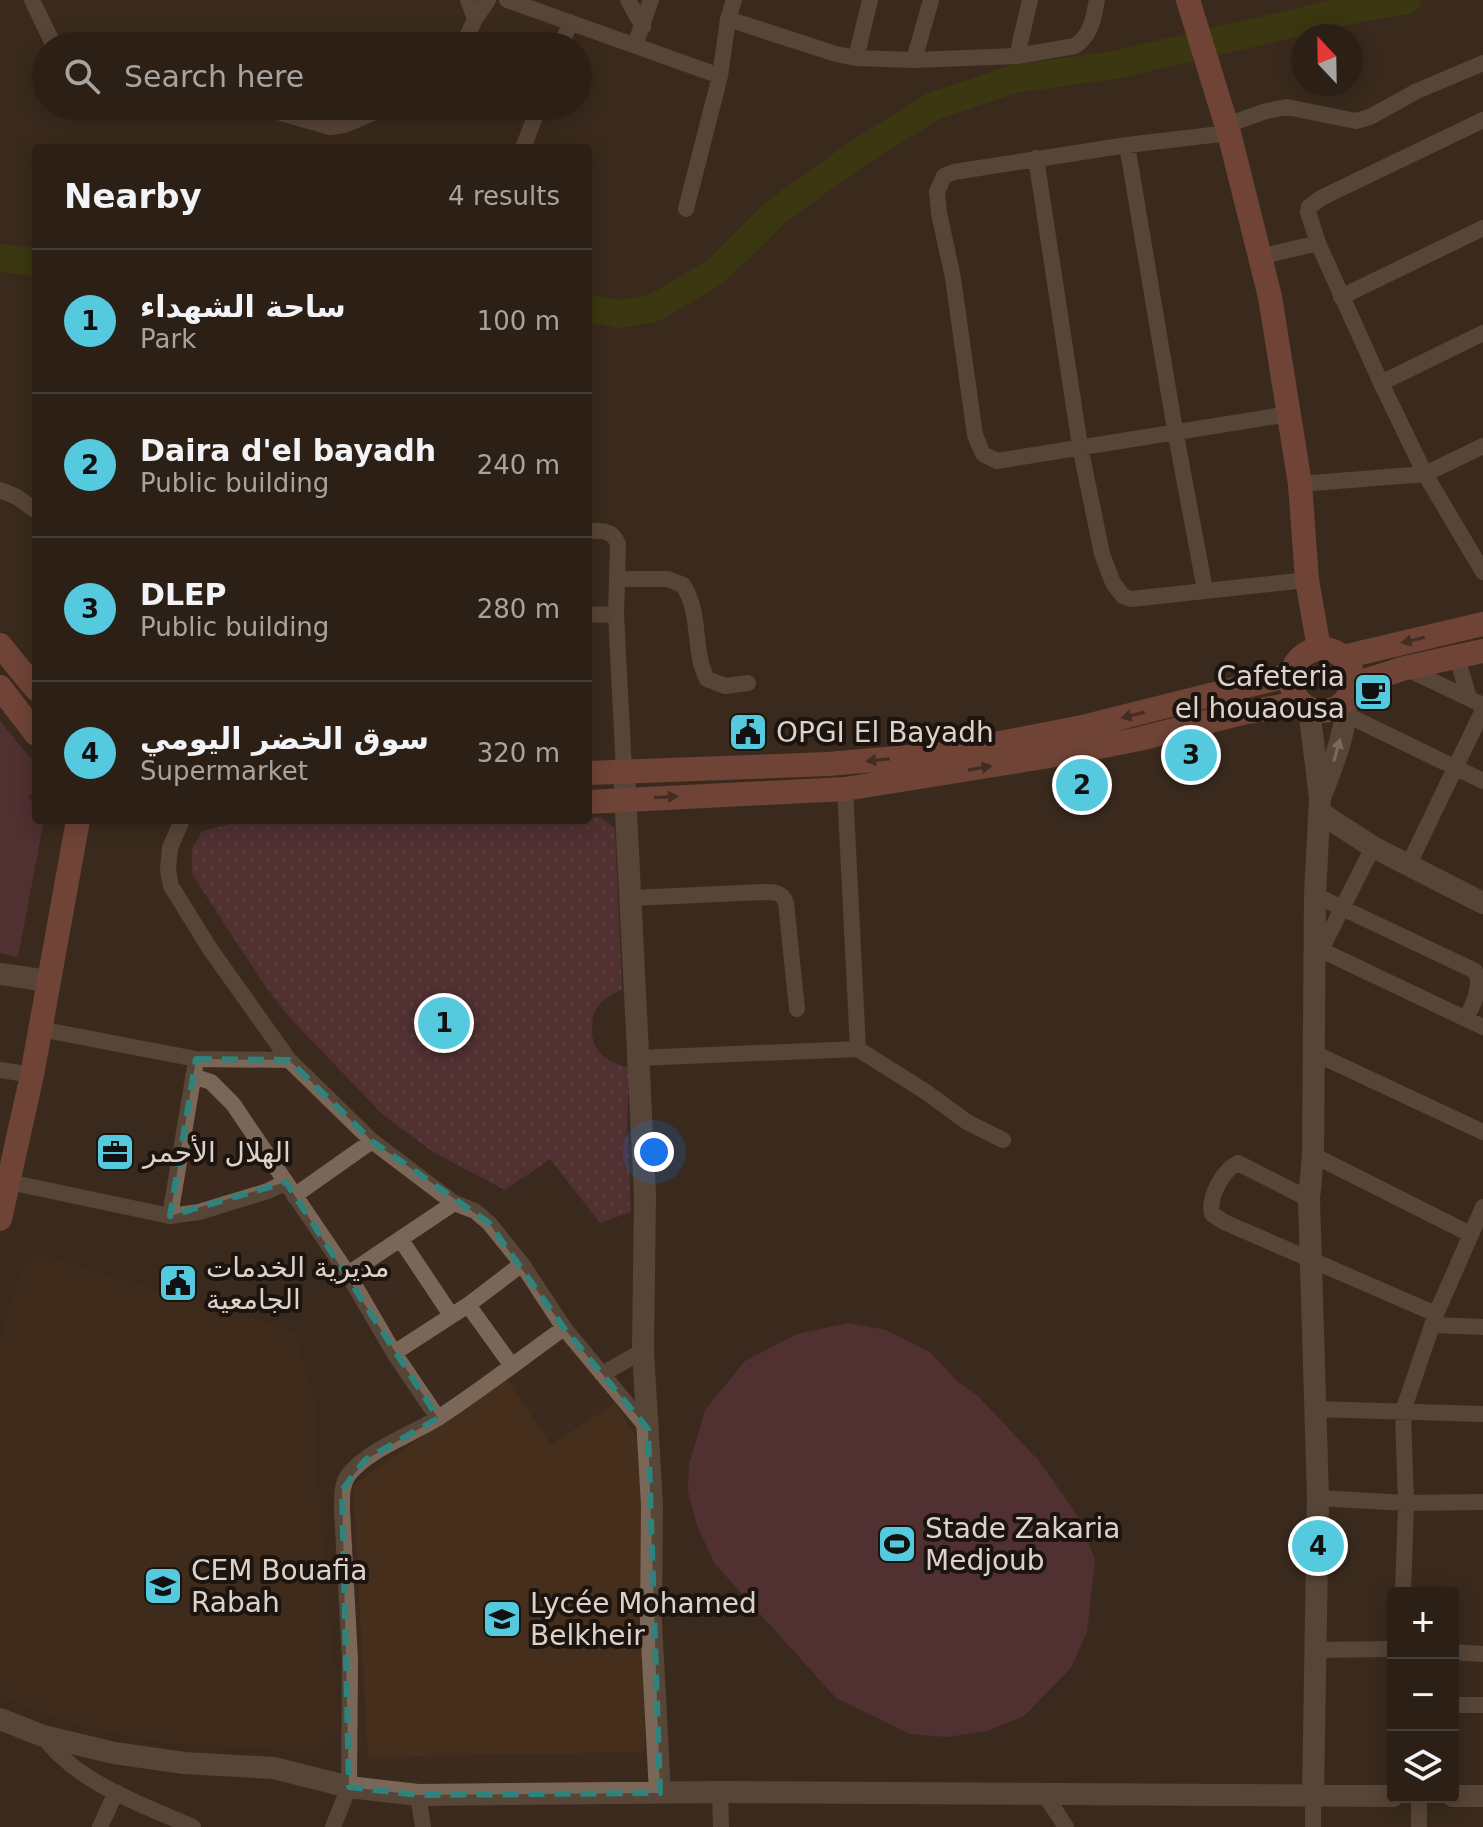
<!DOCTYPE html>
<meta charset="utf-8">
<style>
:root{--surface:#2c2016;--page:#34281f;--text:#f1f3f6;--muted:#a6a3a1;--line:#483e35;--accent:#55cadf}
body{margin:0;font-family:"DejaVu Sans",Vazirmatn,sans-serif;background:var(--page);color:var(--text)}
.controls{position:absolute;right:24px;bottom:24px;display:grid;overflow:hidden;border-radius:8px;box-shadow:0 4px 20px #0003}
.controls button{width:72px;height:72px;display:grid;place-items:center;padding:0;border:0;border-bottom:2px solid var(--line);background:var(--surface);color:var(--text);font:40px sans-serif}
.compass{position:absolute;left:1291px;top:24px;width:72px;height:72px;border-radius:50%;background:var(--surface);box-shadow:0 4px 20px #0003;rotate:338deg}
.you{position:absolute;left:654px;top:1152px;width:28px;height:28px;margin:-20px;border:6px solid #fff;border-radius:50%;background:#1a73e8;box-shadow:0 0 0 12px #1a73e833}
.badge{display:grid;place-items:center;width:52px;height:52px;border-radius:50%;background:var(--accent);color:#111;font-size:26px;font-weight:700}
.pin{position:absolute;translate:-50% -50%;border:4px solid #fff;box-shadow:0 2px 8px #0006}
.list{margin:0;padding:0;list-style:none}
h2{display:flex;justify-content:space-between;align-items:center;height:104px;margin:0;padding:0 32px;font-size:34px}
h2 small{font-size:26px;font-weight:400;color:var(--muted)}
.list li{display:grid;grid-template-columns:52px 1fr auto;gap:24px;align-items:center;box-sizing:border-box;height:144px;padding:0 32px;border-top:2px solid var(--line)}
.list b{display:block;font-size:30px;white-space:nowrap}
.list p{margin:0;font-size:26px;white-space:nowrap;color:var(--muted)}
.list em{font-size:26px;font-style:normal;color:var(--muted)}
.icon{flex:none;width:44px;height:44px;fill:none;stroke:currentColor;stroke-width:2;stroke-linecap:round;stroke-linejoin:round}
.map{position:relative;flex:none;width:1483px;height:1827px;overflow:hidden}
.search{position:absolute;background:var(--surface);box-shadow:0 4px 20px #0003;left:32px;top:32px;width:560px;height:88px;display:flex;align-items:center;gap:20px;box-sizing:border-box;padding:0 28px;border-radius:44px;color:var(--muted);font-size:30px}
.panel{position:absolute;background:var(--surface);box-shadow:0 4px 20px #0003;left:32px;top:144px;width:560px;height:680px;border-radius:8px}
.map>svg:first-child{display:block}
.built{fill:#452e1c}
.park{fill:url(#park-dots)}
.pitch{fill:#6c394b}
.lines{fill:none;stroke-linecap:round;stroke-linejoin:round}
.river{stroke:#3c4801;stroke-width:28}
.street{stroke:#7b6758;stroke-width:16}
.secondary{stroke:#7b6758;stroke-width:22}
.primary{stroke:#af6557;stroke-width:24}
.oneway{fill:#4f3128}
.oneway2{fill:#c4b6ad}
.marked{fill:none;stroke:#2e847c;stroke-width:6;stroke-dasharray:16 10;stroke-linejoin:round}
.labels{text-anchor:middle;dominant-baseline:central;stroke-width:8;stroke-linejoin:round;paint-order:stroke}
.poi-label{font-size:28px;fill:#ddd1c9;stroke:#1c150f;text-anchor:start}
</style>
<div class="map">
<svg width="1483" height="1827" viewBox="0 0 1483 1827">
<defs>
<pattern id="park-dots" width="8" height="8" patternUnits="userSpaceOnUse" patternTransform="scale(2)"><rect width="8" height="8" fill="#6c394b"/><path d="M2 2h.1M6 6h.1" fill="none" stroke="#815564" stroke-width="1.8" stroke-linecap="round"/></pattern>
</defs>
<rect width="100%" height="100%" fill="#3b2a1d"/>
<path class="built" d="M41,1255L295,1332L317,1410V1478L340,1729L318,1753L162,1742L78,1726L20,1705L0,1693V1343L23,1264Z
M506,1378L551,1445L615,1403L644,1449L645,1752L368,1757L353,1485Z"/>
<path class="park" d="M600,817L615,828L622,989C613,994 603,999 597,1008C593,1012 593,1020 592,1026C590,1052 607,1062 629,1068L627,1121L631,1212L600,1223L550,1159L505,1190L433,1152L383,1115L288,1016L261,980L192,874V849L202,831L230,824L588,820V818Z"/>
<path class="pitch" d="M0,721L36,765V791L28,797L36,808V820H44L18,957L0,953Z
M849,1323L886,1330L930,1352L957,1381L977,1395L1039,1461L1079,1518L1095,1560L1087,1632L1071,1668L1024,1716L988,1731L947,1737L910,1734L836,1698L715,1564L698,1528L688,1491L689,1465L705,1410L745,1361L797,1334Z"/>
<g class="lines">
<path class="river" d="M0,258L36,262
M588,308L618,314L654,308L715,272L776,212L858,153L934,106L1014,79L1114,65L1360,8L1407,0"/>
<path class="street" d="M32,0L54,46
M468,0L475,19
M507,0L720,76
M628,0L643,27
M728,19L836,54L856,58L914,60L1017,56L1075,46C1092,34 1093,19 1097,0
M635,45L651,0
M463,46L475,19L488,0
M561,46L570,22
M1017,56L1030,0
M856,58L870,0
M914,60L931,0
M257,106L330,127L345,125L389,106
M1483,120L1321,198L1309,207L1308,212L1318,243L1381,383L1425,474L1483,572
M1227,125L1266,111L1287,107L1356,121L1370,117L1417,91L1483,63
M1229,133L1127,145L954,172L944,176L937,192L939,213L953,278L975,435L983,454L997,461L1289,414
M1127,145L1175,430L1205,590
M523,148L539,106
M1036,158L1080,446L1102,554L1113,583L1123,596L1131,599L1307,580
M686,209L720,76L728,19L734,0
M1260,257L1318,243
M1341,297L1483,228
M1381,383L1483,333
M1300,484L1425,474L1483,446
M0,490L17,497L36,511
M588,531C601,530 613,530 618,544L616,614L624,771
M618,579H668L683,585C702,614 692,650 707,679L725,686L748,683
M588,615L616,614
M1457,657L1469,698
M1405,668L1483,705
M1347,715L1483,781
M845,789L858,1049
M182,820L170,848L168,870L171,886L210,949L289,1060L372,1141L454,1203L475,1211L489,1223L522,1264L564,1328L648,1429
M1408,866L1483,710
M1315,895L1475,971C1483,985 1474,1004 1466,1018
M631,898L766,892C775,892 783,893 786,903L797,1009
M1314,948L1321,950L1373,847
M1321,950L1483,1027
M40,1029L196,1059L289,1060
M1314,1053L1483,1132
M638,1058L858,1049L926,1092L967,1122L1003,1140
M0,1070L32,1075
M193,1076L211,1082L233,1104L348,1274L394,1353L438,1418
M1313,1155L1470,1234
M9,1182L170,1216L199,1212L268,1191L286,1182
M294,1196L372,1141
M1309,1199L1238,1163C1223,1170 1208,1197 1212,1214L1224,1222L1436,1314
M170,1216L195,1067
M401,1240L451,1315
M348,1274L454,1203
M468,1305L512,1366
M1432,1325L1483,1327
M394,1353L468,1305L522,1264
M602,1374L643,1351
M1314,1409L1483,1414
M1318,1498L1406,1503L1483,1502
M1403,1593L1406,1503L1403,1411L1436,1314L1483,1207
M1315,1650L1393,1649
M1453,1652L1483,1654
M1453,1705H1483
M43,1736C77,1783 141,1804 193,1827
M720,1792L721,1827
M418,1795L423,1827
M1045,1795L1066,1827
M1313,1795V1827
M1419,1797V1827
M100,1827L116,1792
M333,1827L349,1787L350,1660L342,1510C342,1497 341,1485 349,1474C371,1448 409,1436 438,1418C481,1390 522,1358 564,1328"/>
<path class="secondary" d="M1309,709L1320,798L1315,895L1313,1155L1309,1199L1318,1498L1313,1795
M624,771L645,1195L643,1351L652,1505L651,1622L660,1793
M1322,793C1333,763 1347,732 1346,700
M1319,812L1373,847L1483,903
M0,974L48,981
M0,1719L43,1736L114,1753L184,1763L274,1768L349,1787L418,1795L720,1792L1393,1796
M1453,1796H1483"/>
<path class="primary" d="M1188,0L1229,133L1270,297L1300,484L1307,580L1319,648
M0,645L36,689
M1291 680a31 31 0 1 1 62 0a31 31 0 1 1-62 0Z
M1343,657L1483,624
M1352,685L1405,668L1483,651
M0,687L36,734
M588,773L828,764L944,754L1087,726L1290,675
M588,802L845,789L1068,753L1139,739L1242,713L1300,703
M0,1219L32,1075L78,820"/>
</g>
<defs><path id="oneway-solid" d="M-6-.8H1V-3.2L6.5 0L1 3.2V.8H-6Z" transform="scale(2)"/></defs>
<g class="oneway">
<use href="#oneway-solid" transform="translate(1413 640) rotate(167)"/>
<use href="#oneway-solid" transform="translate(1133 715) rotate(166)"/>
<use href="#oneway-solid" transform="translate(878 760) rotate(175)"/>
<use href="#oneway-solid" transform="translate(980 768) rotate(-10)"/>
<use href="#oneway-solid" transform="translate(666 797) rotate(-3)"/>
</g>
<use class="oneway2" href="#oneway-solid" transform="translate(1337 750) rotate(-74)"/>
<path d="M0 0H1483V1827H0ZM196,1059L289,1060L372,1141L489,1223L564,1328L648,1429L660,1793L418,1795L349,1787L342,1490L365,1460L438,1418L286,1182L170,1216Z" fill="#3b2a1d" fill-opacity=".55" fill-rule="evenodd"/>
<path class="marked" d="M196,1059L289,1060L372,1141L489,1223L564,1328L648,1429L660,1793L418,1795L349,1787L342,1490L365,1460L438,1418L286,1182L170,1216Z"/>
<defs>
<symbol id="cafe-square" viewBox="-11 -11 22 22"><rect x="-9" y="-9" width="18" height="18" rx="4" fill="#55cadf" stroke="#1c150f"/><path d="M-5.5-4.5H6V0H3Q3 3.5 0 3.5H-2.5Q-5.5 3.5-5.5 0ZM3-3.2v2h1.7v-2ZM-6 4.5H4V6H-6Z" fill="#111"/></symbol>
<symbol id="civic-square" viewBox="-11 -11 22 22"><rect x="-9" y="-9" width="18" height="18" rx="4" fill="#55cadf" stroke="#1c150f"/><path d="M-.6-6.5H3V-4.5H.6V-3L4-1V1h2V6H-6V1h2V-1L-.6-3ZM-1.2 2.5V6h2.4V2.5Z" fill="#111"/></symbol>
<symbol id="office-square" viewBox="-11 -11 22 22"><rect x="-9" y="-9" width="18" height="18" rx="4" fill="#55cadf" stroke="#1c150f"/><path d="M-6-3h4V-5.5h4V-3h4V5H-6ZM-1-4.5V-3h2v-1.5ZM-6 0V1H6V0Z" fill="#111"/></symbol>
<symbol id="stadium-square" viewBox="-11 -11 22 22"><rect x="-9" y="-9" width="18" height="18" rx="4" fill="#55cadf" stroke="#1c150f"/><path d="M0-5a6.5 5 0 1 0 0 10a6.5 5 0 1 0 0-10ZM-3.5-1.8h7v3.6h-7Z" fill="#111"/></symbol>
<symbol id="school-square" viewBox="-11 -11 22 22"><rect x="-9" y="-9" width="18" height="18" rx="4" fill="#55cadf" stroke="#1c150f"/><path d="M0-5L7-2L0 1L-7-2ZM-4 1L0 2.5L4 1V4Q0 6-4 4Z" fill="#111"/></symbol>
</defs>
<g fill-rule="evenodd">
<use href="#cafe-square" x="1351" y="670" width="44" height="44"/>
<use href="#civic-square" x="726" y="710" width="44" height="44"/>
<use href="#office-square" x="93" y="1130" width="44" height="44"/>
<use href="#civic-square" x="156" y="1261" width="44" height="44"/>
<use href="#stadium-square" x="875" y="1522" width="44" height="44"/>
<use href="#school-square" x="141" y="1564" width="44" height="44"/>
<use href="#school-square" x="480" y="1597" width="44" height="44"/>
</g>
<g class="labels">
<g class="poi-label">
<text x="1345" y="676" text-anchor="end">Cafeteria<tspan x="1345" dy="32">el houaousa</tspan></text>
<text x="776" y="732">OPGI El Bayadh</text>
<text x="143" y="1152">الهلال الأحمر</text>
<text x="206" y="1267">مديرية الخدمات<tspan x="206" dy="32">الجامعية</tspan></text>
<text x="925" y="1528">Stade Zakaria<tspan x="925" dy="32">Medjoub</tspan></text>
<text x="191" y="1570">CEM Bouafia<tspan x="191" dy="32">Rabah</tspan></text>
<text x="530" y="1603">Lycée Mohamed<tspan x="530" dy="32">Belkheir</tspan></text>
</g>
</g>
</svg>
<div class="controls">
<button>+</button>
<button>−</button>
<button><svg class="icon" aria-label="layers" viewBox="0 0 24 24"><path d="M12 4l9 5-9 5-9-5zM3 14l9 5 9-5"/></svg></button>
</div>
<svg class="compass" viewBox="-18 -18 36 36"><path d="M0-13l5 13h-10z" fill="#e53935"/><path d="M0 13l5-13h-10z" fill="#a6a3a1"/></svg>
<div class="you"></div>
<div class="pin badge" style="left:444px;top:1023px">1</div>
<div class="pin badge" style="left:1082px;top:785px">2</div>
<div class="pin badge" style="left:1191px;top:755px">3</div>
<div class="pin badge" style="left:1318px;top:1546px">4</div>
<div class="search"><svg class="icon" aria-label="search" viewBox="0 0 24 24"><circle cx="10" cy="10" r="6"/><path d="M15 15l6 6"/></svg>Search here</div>
<section class="panel">
<h2>Nearby<small>4 results</small></h2>
<ul class="list">
<li><span class="badge">1</span><div><b>ساحة الشهداء</b><p>Park</p></div><em>100 m</em></li>
<li><span class="badge">2</span><div><b>Daira d'el bayadh</b><p>Public building</p></div><em>240 m</em></li>
<li><span class="badge">3</span><div><b>DLEP</b><p>Public building</p></div><em>280 m</em></li>
<li><span class="badge">4</span><div><b>سوق الخضر اليومي</b><p>Supermarket</p></div><em>320 m</em></li>
</ul>
</section>
</div>
